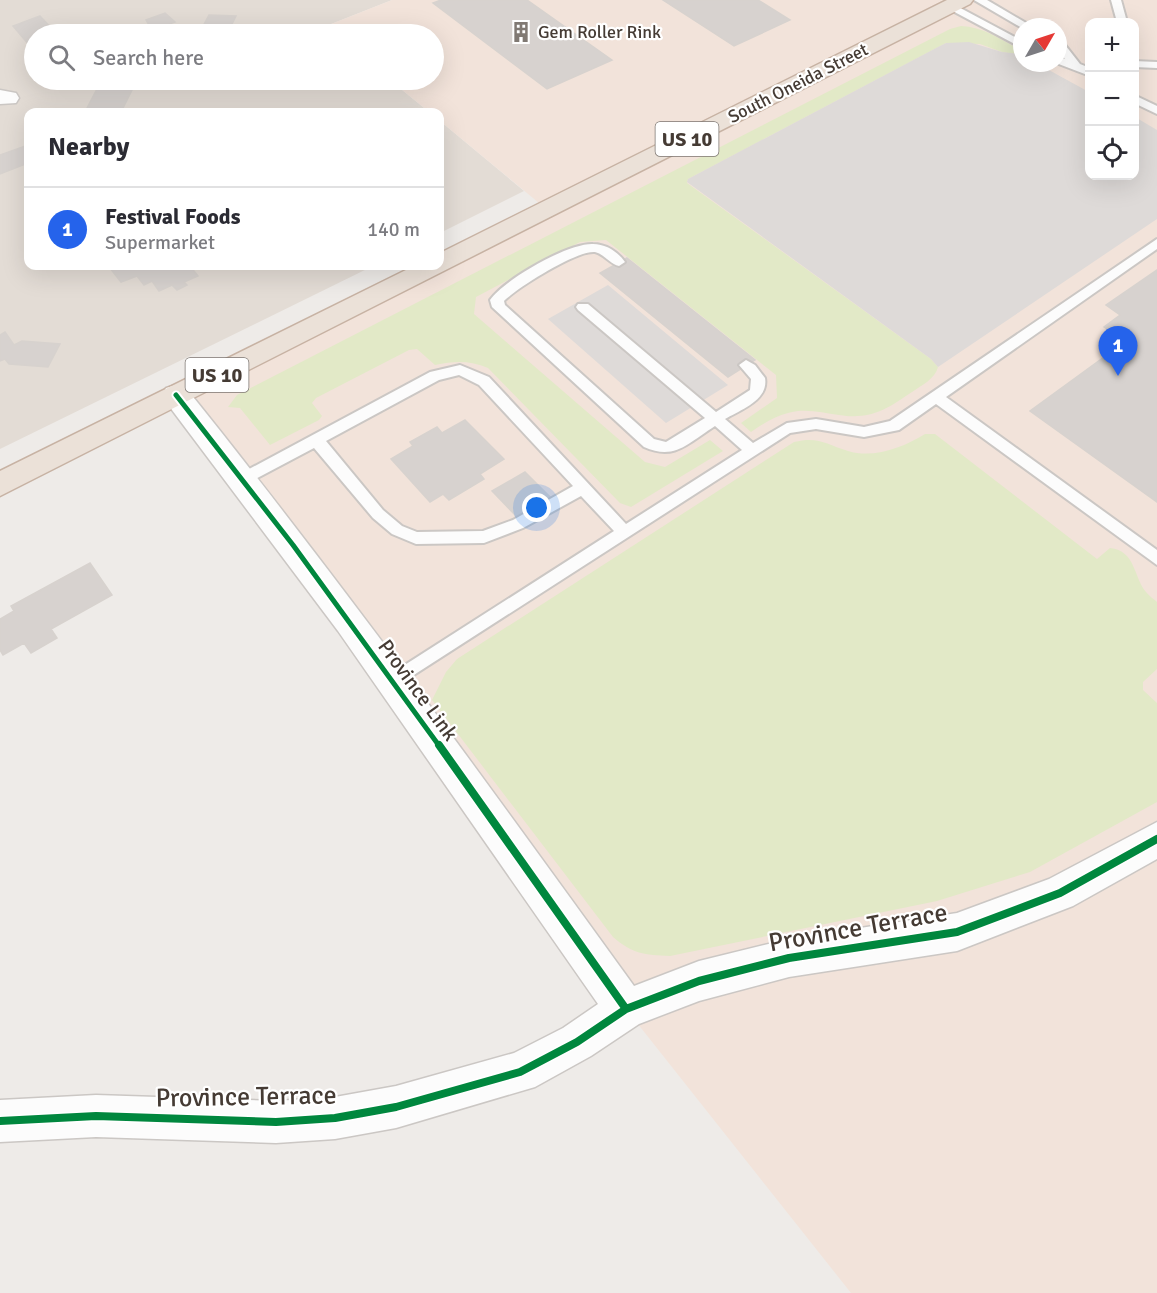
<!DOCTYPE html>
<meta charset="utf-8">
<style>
:root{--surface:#fff;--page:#f7f7f7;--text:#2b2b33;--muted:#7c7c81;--line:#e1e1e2;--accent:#2563eb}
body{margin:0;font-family:Signika,sans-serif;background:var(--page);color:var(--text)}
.controls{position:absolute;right:18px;top:18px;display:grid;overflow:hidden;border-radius:12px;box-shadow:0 6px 24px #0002}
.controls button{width:54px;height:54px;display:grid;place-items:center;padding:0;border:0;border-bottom:2px solid var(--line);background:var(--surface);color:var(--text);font:30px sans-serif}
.compass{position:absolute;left:1013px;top:18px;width:54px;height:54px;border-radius:50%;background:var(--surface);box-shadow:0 6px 24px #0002;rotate:51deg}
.you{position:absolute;left:537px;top:508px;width:21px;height:21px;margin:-15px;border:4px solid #fff;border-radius:50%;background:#1a73e8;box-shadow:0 0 0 9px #1a73e833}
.badge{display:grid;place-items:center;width:39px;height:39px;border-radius:50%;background:var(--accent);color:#fff;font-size:20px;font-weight:700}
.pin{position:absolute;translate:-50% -50px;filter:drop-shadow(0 2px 3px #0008)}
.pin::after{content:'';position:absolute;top:32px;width:21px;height:18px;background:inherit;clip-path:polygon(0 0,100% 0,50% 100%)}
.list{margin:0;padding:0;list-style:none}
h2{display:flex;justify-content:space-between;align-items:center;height:78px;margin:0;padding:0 24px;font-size:26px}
h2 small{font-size:20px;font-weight:400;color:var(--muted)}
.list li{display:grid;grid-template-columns:39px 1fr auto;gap:18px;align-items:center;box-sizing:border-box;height:84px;padding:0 24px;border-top:2px solid var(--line)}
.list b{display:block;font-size:22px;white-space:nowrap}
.list p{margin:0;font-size:20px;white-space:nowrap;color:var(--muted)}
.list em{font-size:20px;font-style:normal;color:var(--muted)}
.icon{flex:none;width:33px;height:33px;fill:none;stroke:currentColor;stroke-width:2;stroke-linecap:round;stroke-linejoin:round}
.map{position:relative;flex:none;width:1157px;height:1293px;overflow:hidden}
.search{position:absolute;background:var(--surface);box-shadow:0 6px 24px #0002;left:24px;top:24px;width:420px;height:66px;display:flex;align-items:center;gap:15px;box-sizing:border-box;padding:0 21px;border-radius:33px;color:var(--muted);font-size:22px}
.panel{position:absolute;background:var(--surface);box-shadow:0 6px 24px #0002;left:24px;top:108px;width:420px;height:162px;border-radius:12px}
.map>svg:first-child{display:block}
.residential{fill:#e3dcd5}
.commercial{fill:#f2e3da;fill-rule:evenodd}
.green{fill:#e2e9c7}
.parking{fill:#dedad8}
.building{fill:#d7d2cf;stroke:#d7d2ce;stroke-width:1.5}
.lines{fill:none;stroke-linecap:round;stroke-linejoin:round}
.lane-casing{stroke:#cbc7c4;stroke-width:4}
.street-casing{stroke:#cbc7c4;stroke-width:3}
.highway-casing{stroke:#c7b2a3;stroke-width:3}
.lane{fill:#fcfcfc;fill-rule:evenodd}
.street{fill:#fcfcfc;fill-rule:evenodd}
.highway{fill:#ebe1d8;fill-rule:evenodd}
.cycleway-far1-casing{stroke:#fff;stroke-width:9}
.cycleway-casing{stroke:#fff;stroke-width:11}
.cycleway-far1{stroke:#00873e;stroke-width:5}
.cycleway{stroke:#00873e;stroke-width:8}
.labels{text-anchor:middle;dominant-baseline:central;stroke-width:4.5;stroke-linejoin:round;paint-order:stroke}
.far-poi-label{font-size:18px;fill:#453b34;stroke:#fff;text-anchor:start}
.far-street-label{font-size:18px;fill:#453b34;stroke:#fff}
.shield{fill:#fff;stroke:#7d7671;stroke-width:1.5}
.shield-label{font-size:20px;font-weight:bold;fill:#453b34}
.street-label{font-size:21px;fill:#453b34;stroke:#fff}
.near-street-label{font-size:26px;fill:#453b34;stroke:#fff}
</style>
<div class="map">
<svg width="1157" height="1293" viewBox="0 0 1157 1293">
<rect width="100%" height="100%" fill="#eeebe8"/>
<path class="residential" d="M0,0H392L326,26L336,34H34V80H390L429,112H28V266H373L0,449Z
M440,121L524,191L440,233Z"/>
<path class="commercial" d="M392,0H1157V1293H851L626,1009L176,395L434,266H440V263L545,208L440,121V112H429L390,80H434V34H336L326,26ZM1090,22H1134V176H1090ZM1022,27H1058V63H1022Z"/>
<path class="green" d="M961,26C984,27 1002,40 1022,51V55L1002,52L980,44L946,43L688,179L687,183L931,359L938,367C935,379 922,385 912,392C887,409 871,420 839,415C822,413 806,408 788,413C775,416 763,424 751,432L741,423L777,398L776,375L606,240L580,242L476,297L474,314L645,462L665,467L710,440L723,451L631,507L620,503L488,368C470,360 454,361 435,365L417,349L409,350L316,398L312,403L322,416L319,420L270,445L240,408L228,407L237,395L950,29Z
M925,434H935L1097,559L1110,548C1136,551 1133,576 1146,592C1149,596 1154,599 1157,602V669L1143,682V690L1157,703V802L1030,872L937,901L670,956C644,955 633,954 613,937L432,700L446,672L457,659L794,442C818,436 826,444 848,451C874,459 904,447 925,434Z"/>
<path class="parking" d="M969,42L1002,52L1020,54L1022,55V63H1036L1089,92L1090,176H1134L1135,117L1157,130V219L938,367L931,359L687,182L688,179L938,47L946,43Z
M608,285L728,385L666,423L548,319Z"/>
<path class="building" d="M441,0H527L612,60L547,89L433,3Z
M663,0H758L790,20L734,46Z
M165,13L175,22L152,30L146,20Z
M209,15L236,16L229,30L202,28Z
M40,16L57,34H34V44L30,46L13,26Z
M89,26L97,34H65Z
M105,80H137L121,112H85L99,85H102Z
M28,145V163L0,174V155Z
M627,258L755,360L728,377L600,273Z
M115,266H190L198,276L184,282L187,285L177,290L172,285L159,291L152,281L144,285L137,276L121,282L110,268Z
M1157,270V502L1030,411L1126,341L1104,327L1120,315L1106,305Z
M5,332L14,345L22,341L60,344L48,367L9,364L5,359L0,361V335Z
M465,420L504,459L480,474L484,479L449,500L443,494L430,502L391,459L413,446L410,442L437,427L442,433Z
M525,472L550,497L518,518L492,491Z
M90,563L112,595L51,629L57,638L31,653L24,643L3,655L0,650V619L14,611L11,606Z"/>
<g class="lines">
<defs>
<path id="lane" d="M974,0H987L1033,27L1022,28Z
M1111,0H1121L1127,22H1117Z
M951,3L1022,41V48L947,8L946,6Z
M1058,40L1062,41L1080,64L1090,68V76L1056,63L1058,57L1065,59L1058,50Z
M1134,61L1157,62V68L1134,67Z
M1134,95L1157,106V114L1134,103Z
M1157,239V249L946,397L1157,550V565L936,404L899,430L864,437L816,429L790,433L392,689L386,687L384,682L386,677L614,531L581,496L523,528L484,543L416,544L392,534L373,518L314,448L248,483H238L236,479L238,475L430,372L460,365L489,377L626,524L742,450L715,426C688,443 675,461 644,447L492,307L490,300C505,279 568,243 593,244C606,244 618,252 625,262L619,266C610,264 604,254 595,252C577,250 517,288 504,301L505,305L654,439L666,442L705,418L578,310L576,307L578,304H588L716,412L750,390L751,379L739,365L746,360L755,365L765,378C769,400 740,410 725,419L753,443L787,423L816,419L864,427L890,421ZM459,375L479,385L573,486L513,520L483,531L417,532L402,526L383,510L326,441L439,380Z"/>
<path id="street" d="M0,90L16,93L19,98L16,103L0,104Z
M176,385L186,388C342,582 488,784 634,986L699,961L789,939L957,913L1049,879L1157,822V859L1073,906L957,951L789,977L699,1001L639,1024L591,1056L535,1087L396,1128L335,1139L276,1143L96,1137L0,1142V1100L96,1095L276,1101L335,1097L396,1086L514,1053L563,1028L598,1004L338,631L166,402L162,395L166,388Z"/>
<path id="highway" d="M947,0H973L970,4L0,496V471L414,266H440V253Z"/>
</defs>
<use href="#lane" class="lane-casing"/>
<use href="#street" class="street-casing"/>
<use href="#highway" class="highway-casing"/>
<use href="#lane" class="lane"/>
<use href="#street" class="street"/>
<use href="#highway" class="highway"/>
<defs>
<path id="cycleway-far1" d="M176,395L293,545L440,747"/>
<path id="cycleway" d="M439,745L626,1009
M0,1121L96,1116L276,1122L335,1118L396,1107L520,1072L577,1042L626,1009L699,981L789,958L957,932L1060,893L1157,839"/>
</defs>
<use href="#cycleway-far1" class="cycleway-far1-casing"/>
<use href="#cycleway" class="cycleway-casing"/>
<use href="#cycleway-far1" class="cycleway-far1"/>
<use href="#cycleway" class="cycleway"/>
</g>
<defs>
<symbol id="building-bare" viewBox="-9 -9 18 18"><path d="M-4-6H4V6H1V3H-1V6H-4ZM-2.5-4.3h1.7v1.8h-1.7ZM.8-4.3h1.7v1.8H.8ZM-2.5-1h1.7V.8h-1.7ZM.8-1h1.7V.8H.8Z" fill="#807973" stroke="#fff" stroke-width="2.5" paint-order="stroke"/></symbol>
</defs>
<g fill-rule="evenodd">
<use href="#building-bare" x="506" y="17" width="30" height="30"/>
</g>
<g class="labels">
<g class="far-poi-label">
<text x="538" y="32">Gem Roller Rink</text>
</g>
<g class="far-street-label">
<text transform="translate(798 83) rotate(-27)">South Oneida Street</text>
</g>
<g class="shield">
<rect x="655.5" y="122" width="63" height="34" rx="4.5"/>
<rect x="185.5" y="358" width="63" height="34" rx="4.5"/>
</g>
<g class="shield-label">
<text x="687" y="139">US 10</text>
<text x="217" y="375">US 10</text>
</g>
<g class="street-label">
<text transform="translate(418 690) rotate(54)">Province Link</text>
</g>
<g class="near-street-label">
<text transform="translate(858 928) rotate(-10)">Province Terrace</text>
<text transform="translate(246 1097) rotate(-1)">Province Terrace</text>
</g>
</g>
</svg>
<div class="controls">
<button>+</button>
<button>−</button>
<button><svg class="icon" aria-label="locate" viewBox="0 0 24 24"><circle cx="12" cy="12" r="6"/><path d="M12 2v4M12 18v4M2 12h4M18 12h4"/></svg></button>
</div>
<svg class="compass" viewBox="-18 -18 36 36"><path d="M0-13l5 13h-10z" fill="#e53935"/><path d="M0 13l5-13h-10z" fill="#7c7c81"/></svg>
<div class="you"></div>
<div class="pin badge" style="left:1118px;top:376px">1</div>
<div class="search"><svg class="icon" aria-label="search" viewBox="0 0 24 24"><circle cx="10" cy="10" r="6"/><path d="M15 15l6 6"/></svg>Search here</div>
<section class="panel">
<h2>Nearby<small></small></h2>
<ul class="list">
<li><span class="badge">1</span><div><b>Festival Foods</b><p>Supermarket</p></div><em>140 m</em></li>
</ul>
</section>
</div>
